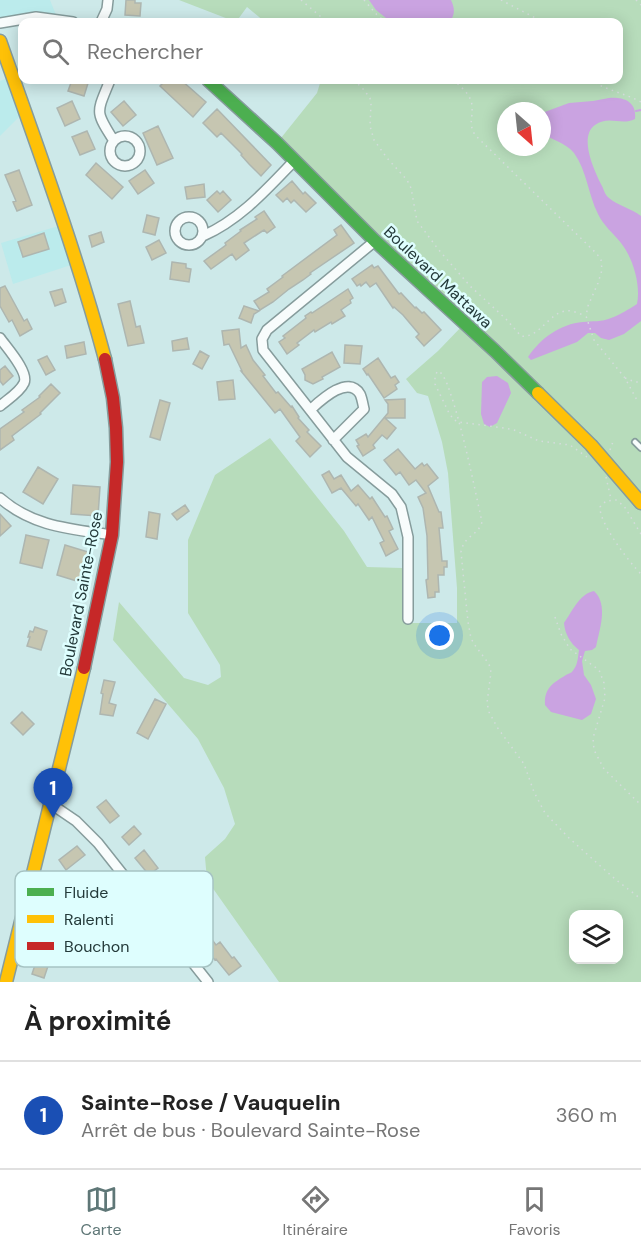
<!DOCTYPE html>
<html lang="fr">
<meta charset="utf-8">
<style>
:root{--surface:#fff;--page:#f2f2f2;--text:#222;--muted:#767676;--line:#e0e0e0;--accent:#5f7777}
body{margin:0;font-family:"DM Sans",sans-serif;background:var(--page);color:var(--text)}
.controls{position:absolute;right:18px;bottom:18px;display:grid;overflow:hidden;border-radius:12px;box-shadow:0 3px 15px #0003}
.controls button{width:54px;height:54px;display:grid;place-items:center;padding:0;border:0;border-bottom:2px solid var(--line);background:var(--surface);color:var(--text);font:30px sans-serif}
.compass{position:absolute;left:497px;top:102px;width:54px;height:54px;border-radius:50%;background:var(--surface);box-shadow:0 3px 15px #0003;rotate:153deg}
.you{position:absolute;left:440px;top:636px;width:21px;height:21px;margin:-15px;border:4px solid #fff;border-radius:50%;background:#1a73e8;box-shadow:0 0 0 9px #1a73e833}
.badge{display:grid;place-items:center;width:39px;height:39px;border-radius:50%;background:var(--accent);color:#fff;font-size:20px;font-weight:700}
.pin{position:absolute;translate:-50% -50px;filter:drop-shadow(0 2px 3px #0008)}
.pin::after{content:'';position:absolute;top:32px;width:21px;height:18px;background:inherit;clip-path:polygon(0 0,100% 0,50% 100%)}
.list{margin:0;padding:0;list-style:none}
h2{display:flex;justify-content:space-between;align-items:center;height:78px;margin:0;padding:0 24px;font-size:26px}
h2 small{font-size:20px;font-weight:400;color:var(--muted)}
.list li{display:grid;grid-template-columns:39px 1fr auto;gap:18px;align-items:center;box-sizing:border-box;height:108px;padding:0 24px;border-top:2px solid var(--line)}
.list b{display:block;font-size:22px;white-space:nowrap}
.list p{margin:0;font-size:20px;white-space:nowrap;color:var(--muted)}
.list em{font-size:20px;font-style:normal;color:var(--muted)}
.icon{flex:none;width:33px;height:33px;fill:none;stroke:currentColor;stroke-width:2;stroke-linecap:round;stroke-linejoin:round}
.map{position:relative;flex:none;width:641px;height:982px;overflow:hidden}
.search{position:absolute;background:var(--surface);box-shadow:0 3px 15px #0003;left:18px;right:18px;top:18px;height:66px;display:flex;align-items:center;gap:15px;box-sizing:border-box;padding:0 21px;border-radius:12px;color:var(--muted);font-size:22px}
.sheet{height:186px;background:var(--surface)}
nav{display:flex;justify-content:space-around;align-items:center;box-sizing:border-box;height:84px;border-top:2px solid var(--line);background:var(--surface);font-size:16px;color:var(--muted)}
nav a{display:grid;justify-items:center;gap:3px}
nav .on{color:var(--accent)}
.map>svg:first-child{display:block}
.built{fill:#bbebec}
.green{fill:#b7dcbb;fill-rule:evenodd}
.water{fill:#caa3e1}
.lines{fill:none;stroke-linecap:round;stroke-linejoin:round}
.stream{stroke:#caa3e1;stroke-width:2}
.building{fill:#c6c6b1;stroke:#aeb6b0;stroke-width:1.5}
.lane-casing{stroke:#869c9c;stroke-width:8}
.street-casing{stroke:#869c9c;stroke-width:12}
.fast-casing{stroke:#869c9c;stroke-width:15}
.slow-casing{stroke:#869c9c;stroke-width:15}
.jam-casing{stroke:#869c9c;stroke-width:15}
.path{stroke:#d4dcdc;stroke-width:1.5;stroke-dasharray:1.5 4.5;stroke-linecap:butt}
.lane{stroke:#f8fcfc;stroke-width:4.5}
.street{stroke:#f8fcfc;stroke-width:9}
.fast{stroke:#4caf50;stroke-width:12}
.slow{stroke:#ffc107;stroke-width:12}
.jam{stroke:#c62828;stroke-width:12}
.labels{text-anchor:middle;dominant-baseline:central;stroke-width:5;stroke-linejoin:round;paint-order:stroke}
.street-label{font-size:16px;fill:#243a3a;stroke:#defefe}
.key{fill:#defefe;stroke:#a6c3c3;stroke-width:1.5}
.key-label{font-size:16px;fill:#243a3a}
</style>
<div class="map">
<svg width="641" height="982" viewBox="0 0 641 982">
<rect width="100%" height="100%" fill="#cde9e9"/>
<path class="built" d="M0,0H50L58,20L0,23Z
M13,76L25,111L0,136V81Z
M62,225L74,264L13,284L1,243Z"/>
<path class="green" d="M179,0H641V982H279L207,880L205,857L225,839L235,824L224,788L198,739L113,640L119,602L184,678L208,685L221,677L220,665L188,613V540L215,475L270,438L344,531L367,567L402,568L404,623H457V588L448,473L442,442L428,396L417,393L406,379L438,351L464,324L277,143L317,93L321,80H618V22H265L247,7L236,22ZM506,111H542V147H506ZM574,914H618V960H574Z"/>
<path class="water" d="M369,0H451C455,9 455,14 450,22H391L376,10Z
M609,98C623,97 637,101 635,119C621,126 609,115 595,125C578,137 595,172 602,186C604,190 605,195 609,198C618,206 631,208 641,216V321L624,334L609,340L601,338L595,333H588L577,342L531,360L528,357C541,338 560,324 583,322C592,321 602,322 611,318C620,315 629,309 637,304C641,285 633,258 621,243C613,233 603,225 598,214C588,194 587,171 574,153C566,143 553,140 542,134V113L569,103L593,101Z
M497,376L508,383L511,393L497,423L490,427L484,424L481,414L482,382L487,377Z
M594,591C609,605 599,630 596,647L592,650L585,651L582,661L584,675L591,685L596,699L591,714L582,720L551,712L545,705C544,688 553,683 566,675C570,673 572,673 574,669C578,664 578,656 579,650C570,643 565,634 564,623C572,612 579,594 594,591Z"/>
<g class="lines">
<path class="stream" d="M636,111L641,110"/>
</g>
<path class="building" d="M126,0H135V3H141L140,16L125,15Z
M72,80H89L84,96L68,91Z
M166,80H181L206,102L193,117L160,86Z
M72,101L80,119L65,126L57,108Z
M124,101L136,115L123,126L111,112Z
M217,109L271,165L261,176L249,164L241,155L242,154L221,133L217,137L203,123Z
M158,126L173,158L157,165L143,133Z
M87,131L95,149L80,155L72,137Z
M96,163L123,187L112,199L86,175Z
M19,170L32,205L17,211L13,202L16,201L5,175Z
M145,170L154,183L138,194L129,181Z
M292,181L303,194L305,192L316,203L306,212L294,200L291,203L287,198L283,202L276,195Z
M204,184L205,197L187,199L185,187Z
M217,191L220,194L223,191L231,200L218,212L207,200Z
M264,211L275,227L267,233L264,230L244,243L249,250L236,260L232,254L211,269L204,261L226,245L225,243L241,231L240,230L257,219L255,217Z
M147,215L159,218L155,235L143,232Z
M341,225L354,243L310,273L311,274L303,280L289,289L273,302L260,310L254,301L269,292L267,289L283,277L282,276L337,235L334,230Z
M101,232L104,242L92,247L89,236Z
M44,233L49,249L23,257L18,242Z
M159,240L166,253L152,260L146,247Z
M172,262L186,264V268L191,269L189,282L170,279Z
M372,265L374,268L378,266L399,294L401,293L415,308L416,307L422,313L424,312L441,330L424,346L416,337L419,334L403,315L394,307L393,308L376,283L370,287L366,282L361,286L360,284L357,286L352,279Z
M5,286L24,321L27,319L32,329L20,336L12,320L9,322L0,306V288Z
M62,289L66,302L55,306L50,292Z
M348,289L353,298L350,300L351,303L341,310L345,316L332,324L331,322L315,332L314,330L297,343L299,345L287,354L279,342L285,338L283,336L306,318L305,316L311,312L312,313Z
M130,301L136,327L140,326L144,343L128,346L118,304Z
M244,306L259,311L254,314L251,323L239,318Z
M239,329L241,348L246,345L253,360L265,375L263,376L276,393L278,392L291,407L292,406L299,417L298,418L309,430L307,432L321,446L310,457L296,441L300,437L280,409L275,413L241,371H242L229,344L224,345L222,331Z
M187,338L189,349L173,351L172,341Z
M84,342L86,354L67,358L65,346Z
M345,345L362,346L360,364L344,363Z
M200,351L209,356L202,369L193,364Z
M332,352L340,367L322,377L323,379L313,384L305,380V375L302,369Z
M47,356L55,370L46,375L38,360Z
M378,358L391,378L395,376L399,382L395,385L397,389L384,398L368,374L367,375L363,369Z
M5,366L13,376L3,385L0,381V370Z
M233,380L235,399L219,400L217,382Z
M51,384L60,393L40,413L41,414L12,436L14,440L0,450V429L24,412L22,410L40,397L39,396Z
M405,399V418H385L396,428L387,439L382,435L373,445L375,448L363,456L357,446L359,445L356,440L366,434L368,437L388,413V404L385,400Z
M160,400L170,403L160,440L150,437Z
M398,449L415,469L422,463L424,466L427,464L438,478L428,486L439,512H441L443,528H439L442,561H447V567H444V575H438L439,592H435V597L428,598L426,580L428,579L427,536L423,508L418,497L426,493L416,480L409,485L400,472L396,475L384,460Z
M38,467L58,479L43,504L23,492Z
M329,471L334,479L341,475L351,491L358,485L370,499L372,497L385,517L387,516L393,529L389,531L398,549L386,556L380,543L384,541L372,517L369,520L358,504L356,506L341,488L332,493L322,475Z
M73,485L100,487L98,516L71,514Z
M185,505L189,511L177,520L172,514Z
M149,512L160,514L157,539L146,537Z
M0,514L11,526L0,536Z
M26,535L49,540L42,568L20,563Z
M65,545L88,552L80,582L57,575Z
M35,627L47,631L41,650L27,646L30,637H28L30,631L33,632Z
M104,680L115,682L109,703L116,705L113,716L100,714L103,694L101,693Z
M155,699L166,704L148,739L137,733Z
M22,712L34,724L23,735L11,723Z
M106,800L119,816L110,823L97,807Z
M134,826L141,834L129,845L122,837Z
M77,846L85,855L66,870L59,860Z
M144,850L158,868L149,875L135,858Z
M201,925L216,945L220,942L232,958L234,957L241,966L229,975L216,959L215,960L192,931Z
M40,950L52,954L44,978L32,974Z"/>
<g class="lines">
<defs>
<path id="lane" d="M635,442L641,448"/>
<path id="street" d="M101,22L107,9L108,0
M0,23L36,17L73,22
M110,80C97,113 94,110 114,141
M110 151a15 15 0 1 1 30 0a15 15 0 1 1-30 0Z
M175 231a14 14 0 1 1 28 0a14 14 0 1 1-28 0Z
M203,236C241,219 267,189 295,160
M375,241L267,330L262,339L263,350L347,457L392,494L401,507L408,537V619
M0,338C7,348 29,372 24,383C20,392 7,400 0,406
M310,410C320,401 348,374 360,394C362,398 363,405 364,409L333,440
M0,498C33,527 71,529 112,535
M51,804L76,821L98,843L208,982"/>
<path id="fast" d="M208,80L277,143L375,241L495,351L538,393"/>
<path id="slow" d="M0,41C37,146 76,251 105,359
M538,393L591,445L641,503
M6,982L84,668"/>
<path id="jam" d="M84,668L112,535L117,462L116,428L113,398L105,359"/>
</defs>
<use href="#lane" class="lane-casing"/>
<use href="#street" class="street-casing"/>
<use href="#fast" class="fast-casing"/>
<use href="#slow" class="slow-casing"/>
<use href="#jam" class="jam-casing"/>
<path class="path" d="M301,0L320,16L325,22
M364,0L378,16L387,22
M501,0L543,22
M636,0L641,5
M354,80L364,90L370,98L371,104L370,126L374,140L387,158L407,180L411,188L417,221L438,249L470,286L506,319L521,336C541,339 550,308 571,311C576,312 581,314 585,316
M453,80C461,87 472,95 472,107C473,120 468,122 475,135L597,254L601,260L602,270L598,283L588,306L586,316L594,340L625,378L638,402
M590,80C606,90 624,93 641,102
M625,378L635,382H641
M610,450L614,439
M587,457L570,445L539,441L514,430L504,428L459,422L454,420L449,413L435,384V376L437,372L439,371C447,379 449,390 453,401C465,440 473,481 482,522C478,536 464,535 461,552L468,622L471,638L474,644L489,664L491,672L487,703L489,712L497,727L524,764L534,792L545,813L569,838L615,879L641,899
M606,477L611,499
M641,534L624,506L616,500L606,501L600,507C599,523 629,562 641,574
M555,617L561,634L570,649L599,670L604,683L605,698L593,738L594,750L604,769L641,805"/>
<use href="#lane" class="lane"/>
<use href="#street" class="street"/>
<use href="#fast" class="fast"/>
<use href="#slow" class="slow"/>
<use href="#jam" class="jam"/>
</g>
<g class="labels">
<g class="street-label">
<text transform="translate(438 277) rotate(43)">Boulevard Mattawa</text>
<text transform="translate(81 594) rotate(-79)">Boulevard Sainte-Rose</text>
</g>
</g>
<rect x="15" y="871" width="198" height="96" rx="9" class="key"/>
<rect x="27" y="888" width="27" height="8" fill="#4caf50"/>
<rect x="27" y="915" width="27" height="8" fill="#ffc107"/>
<rect x="27" y="942" width="27" height="8" fill="#c62828"/>
<g class="key-label">
<text x="64" y="898">Fluide</text>
<text x="64" y="925">Ralenti</text>
<text x="64" y="952">Bouchon</text>
</g>
</svg>
<div class="controls">
<button><svg class="icon" aria-label="layers" viewBox="0 0 24 24"><path d="M12 4l9 5-9 5-9-5zM3 14l9 5 9-5"/></svg></button>
</div>
<svg class="compass" viewBox="-18 -18 36 36"><path d="M0-13l5 13h-10z" fill="#e53935"/><path d="M0 13l5-13h-10z" fill="#767676"/></svg>
<div class="you"></div>
<div class="pin badge" style="left:53px;top:818px;background:#1a4fb4">1</div>
<div class="search"><svg class="icon" aria-label="search" viewBox="0 0 24 24"><circle cx="10" cy="10" r="6"/><path d="M15 15l6 6"/></svg>Rechercher</div>
</div>
<section class="sheet">
<h2>À proximité<small></small></h2>
<ul class="list">
<li><span class="badge" style="background:#1a4fb4">1</span><div><b>Sainte-Rose / Vauquelin</b><p>Arrêt de bus · Boulevard Sainte-Rose</p></div><em>360 m</em></li>
</ul>
</section>
<nav>
<a class="on"><svg class="icon" aria-label="map" viewBox="0 0 24 24"><path d="M3 6l6-2 6 2 6-2v14l-6 2-6-2-6 2zM9 4v14M15 6v14"/></svg>Carte</a>
<a><svg class="icon" aria-label="directions" viewBox="0 0 24 24"><path d="M12 3l9 9-9 9-9-9zM9 14v-3h6M13 9l2 2-2 2"/></svg>Itinéraire</a>
<a><svg class="icon" aria-label="saved" viewBox="0 0 24 24"><path d="M7 4h10v16l-5-4-5 4z"/></svg>Favoris</a>
</nav>
